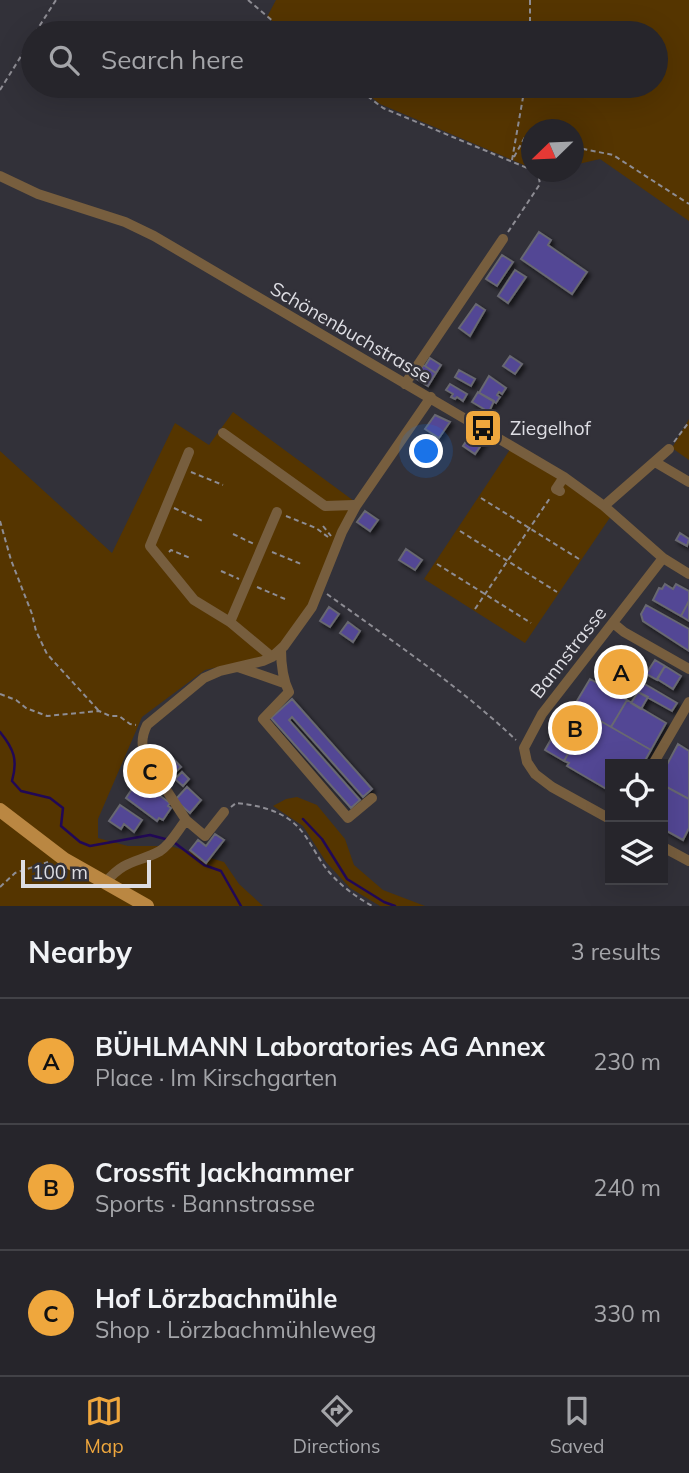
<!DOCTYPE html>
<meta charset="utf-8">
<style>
:root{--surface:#26252b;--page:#2e2d33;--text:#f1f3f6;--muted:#a4a5a9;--line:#424247;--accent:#efa73d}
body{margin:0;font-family:Mulish,sans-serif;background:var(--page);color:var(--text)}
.controls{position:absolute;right:21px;bottom:21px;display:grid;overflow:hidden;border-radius:0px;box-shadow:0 7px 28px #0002}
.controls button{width:63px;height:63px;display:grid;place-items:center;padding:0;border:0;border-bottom:2px solid var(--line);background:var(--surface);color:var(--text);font:35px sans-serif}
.compass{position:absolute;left:521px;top:119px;width:63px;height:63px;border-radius:50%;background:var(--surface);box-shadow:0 7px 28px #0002;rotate:247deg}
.scale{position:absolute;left:21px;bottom:18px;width:130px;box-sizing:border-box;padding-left:7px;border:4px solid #dddde3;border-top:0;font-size:19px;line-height:24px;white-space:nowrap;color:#dddde3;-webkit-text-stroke:5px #323139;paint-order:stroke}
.you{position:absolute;left:427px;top:452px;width:24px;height:24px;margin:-18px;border:5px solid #fff;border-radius:50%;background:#1a73e8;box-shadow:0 0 0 10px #1a73e833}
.badge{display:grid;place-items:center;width:46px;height:46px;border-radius:50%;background:var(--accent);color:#111;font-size:23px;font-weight:700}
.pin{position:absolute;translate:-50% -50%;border:4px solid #fff;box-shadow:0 2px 7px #0006}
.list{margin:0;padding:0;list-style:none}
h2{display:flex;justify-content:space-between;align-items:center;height:91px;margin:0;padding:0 28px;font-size:30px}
h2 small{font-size:23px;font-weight:400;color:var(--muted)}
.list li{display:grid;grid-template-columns:46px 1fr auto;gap:21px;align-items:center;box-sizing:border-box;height:126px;padding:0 28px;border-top:2px solid var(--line)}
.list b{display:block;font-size:26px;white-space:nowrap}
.list p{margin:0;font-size:23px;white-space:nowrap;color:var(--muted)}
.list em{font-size:23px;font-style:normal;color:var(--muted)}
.icon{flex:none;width:38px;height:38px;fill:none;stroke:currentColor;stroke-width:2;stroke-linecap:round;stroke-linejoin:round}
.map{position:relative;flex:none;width:689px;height:906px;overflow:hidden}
.search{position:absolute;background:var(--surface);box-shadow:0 7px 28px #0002;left:21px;right:21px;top:21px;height:77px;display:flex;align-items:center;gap:18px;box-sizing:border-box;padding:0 24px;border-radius:38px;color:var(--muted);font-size:26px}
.sheet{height:469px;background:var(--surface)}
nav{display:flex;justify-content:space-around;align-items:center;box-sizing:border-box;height:98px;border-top:2px solid var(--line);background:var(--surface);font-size:19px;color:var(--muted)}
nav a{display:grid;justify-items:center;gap:4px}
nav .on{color:var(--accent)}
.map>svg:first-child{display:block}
.green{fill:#553500}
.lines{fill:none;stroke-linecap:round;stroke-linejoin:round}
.stream{stroke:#210856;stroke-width:2.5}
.building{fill:#524695;stroke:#686871;stroke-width:2;filter:url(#shadow)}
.path{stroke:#8e8d94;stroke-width:2;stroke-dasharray:5 3.5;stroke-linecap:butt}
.minor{stroke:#775e3e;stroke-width:10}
.major{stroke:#ba8742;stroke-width:14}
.labels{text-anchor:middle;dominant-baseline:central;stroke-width:5;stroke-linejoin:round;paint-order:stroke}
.street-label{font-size:19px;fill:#dddde3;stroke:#323139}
.poi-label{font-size:19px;fill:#dddde3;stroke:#323139;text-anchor:start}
</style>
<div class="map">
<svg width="689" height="906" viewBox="0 0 689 906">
<defs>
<filter id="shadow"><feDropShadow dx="3" dy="3" stdDeviation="2" flood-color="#0009"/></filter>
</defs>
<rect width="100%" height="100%" fill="#323139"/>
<path class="green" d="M276,0H689V221L600,159L574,165V130H532L531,168L380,104L357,86H656V33H288L267,17Z
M233,412L358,504L305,616L272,655L205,670L142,717L98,819V838L128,846H170L224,862L239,884L263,906H0V451L112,553L175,423L209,445Z
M689,419V460L672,448Z
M511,448L607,509L611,516L525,643L424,579Z
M297,797L317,805L345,839L354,865L383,890L425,906H380L350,888L326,862L303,826L273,806L286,799Z"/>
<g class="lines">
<path class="stream" d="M0,732C14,749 18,760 12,781L21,791L50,798L63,808L61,826L80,842L90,846L150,835L169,840
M303,819L322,839L347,879L384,902L395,906
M175,843L204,865L221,871L241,906"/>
</g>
<path class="building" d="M539,232L551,240L548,245L587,272L572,294L521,259Z
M502,255L513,262L497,286L486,279Z
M515,270L526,277L508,303L498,296Z
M476,304L485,310L470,336L459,328Z
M510,356L522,364L515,374L503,366Z
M430,358L441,365L436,373L425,366Z
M423,365L436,373L428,386L415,378Z
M459,370L475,379L471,386L455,377Z
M489,376L506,388L502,394L499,392L497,395L500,397L496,403L479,393Z
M450,384L467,394L463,401L457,397L455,399L451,397L453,394L446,390Z
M478,392L494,401L489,412L472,402Z
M435,415L450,422L439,438L425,429Z
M469,437L476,442L479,438L484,441L475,454L463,446Z
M365,511L378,520L370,531L357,522Z
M680,533L689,539L687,546L676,540Z
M406,549L422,560L415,570L399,560Z
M665,584L673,589L676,584L689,591V601L681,616L653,600L659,588L662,589Z
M689,601V621L681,616Z
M646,605L689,629V651L643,621L641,614Z
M329,607L339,614L330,627L320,621Z
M348,622L360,631L353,642L340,633Z
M622,646L642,658L620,697L600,685Z
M655,660L665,666L657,680L646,674Z
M665,666L681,676L673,689L657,679Z
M590,679L627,700L611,727L574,706Z
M643,683L677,703L672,711L638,692Z
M638,692L648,697L641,709L631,703Z
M292,699L372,789L363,797L292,717L289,720L360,800L351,808L271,718Z
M627,700L666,723L651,750L611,727Z
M571,704L590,715L564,761L545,750Z
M590,715L651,750L643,764H610V791L567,766L569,763L564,761Z
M678,744L689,751V799L663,785V772Z
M168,753L181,767L170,777L158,762Z
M182,772L189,779L183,786L175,779Z
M138,780L170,803L168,806L171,808L163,820L159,818L157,821L126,798Z
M663,785L689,799V828L683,840L663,829Z
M187,787L201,800L190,813L175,800Z
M120,805L142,820L134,832L124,824L121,829L109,821Z
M215,834L224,840L206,863L190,850L198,840L206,846Z"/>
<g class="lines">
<path class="path" d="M248,0L287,33
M530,0V33
M35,33L56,0
M354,86L383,108L532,170
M0,90L33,37
M574,147L613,155L689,204
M514,157L525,137L532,138
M512,160L525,86
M508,232L540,184L538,173L534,172
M674,442L689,422
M191,472L223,485
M481,498L579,559
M174,508L205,522
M286,516L316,528L328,537
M0,521L11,560L32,614L36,631L47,654L99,711
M323,526L331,536
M460,531L557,592
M233,534L254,544
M169,552L171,550L190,558
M272,552L301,564
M437,564L531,623
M221,571L239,579
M257,587L285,599
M327,594C392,641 458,685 516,740
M475,609L550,498
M0,694L16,700L26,708L47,716L99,711L110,716H119L130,724L136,725
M231,807L236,803C257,805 281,810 297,826C310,839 317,858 329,872C341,886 355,896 372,906
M0,887L15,873L48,862"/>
<path class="minor" d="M0,176L38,194L125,222L154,236L564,477L604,506L663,558L689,574
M405,384L503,239
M223,433L325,506L354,505L356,506
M189,452L150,546L194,600L230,622L272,657
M655,462L689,482
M560,491L556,489L564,477
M604,506L669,449
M230,622L277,512
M613,623L624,632L689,669
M281,649C281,664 282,678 289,692L263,719L348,818L372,798
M238,667L284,683
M653,764L689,702
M610,819L552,787L535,774L527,762L524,748L542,714L663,558
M186,820L146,759C141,747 141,737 147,725L204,678L220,671L263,661L272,657L284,646L312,607L342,532L356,506L431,397
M663,847L689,861
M106,882C125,859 138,863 160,851C171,844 178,830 186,820L205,836L224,812"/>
<path class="major" d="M0,810L64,859L147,906"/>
</g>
<defs>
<symbol id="bus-square" viewBox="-11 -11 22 22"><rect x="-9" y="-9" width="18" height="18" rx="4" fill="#efa73d" stroke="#323139"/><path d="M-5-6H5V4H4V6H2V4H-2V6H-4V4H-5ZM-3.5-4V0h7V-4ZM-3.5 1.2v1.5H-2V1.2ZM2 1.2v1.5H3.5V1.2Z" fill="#111"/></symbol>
</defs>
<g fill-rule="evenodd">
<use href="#bus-square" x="461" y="406" width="44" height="44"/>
</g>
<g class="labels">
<g class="street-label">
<text transform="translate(351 332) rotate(30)">Schönenbuchstrasse</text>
<text transform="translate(568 652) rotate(-52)">Bannstrasse</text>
</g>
<g class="poi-label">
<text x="510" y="428">Ziegelhof</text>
</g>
</g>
</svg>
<div class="controls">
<button><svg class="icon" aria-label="locate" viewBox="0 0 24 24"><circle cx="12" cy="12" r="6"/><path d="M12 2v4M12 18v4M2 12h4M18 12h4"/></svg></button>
<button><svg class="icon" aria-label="layers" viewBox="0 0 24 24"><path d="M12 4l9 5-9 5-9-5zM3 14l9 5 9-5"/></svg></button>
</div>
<svg class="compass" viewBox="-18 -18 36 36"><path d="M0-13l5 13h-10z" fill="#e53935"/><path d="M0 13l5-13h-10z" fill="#a4a5a9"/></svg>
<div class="scale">100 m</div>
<div class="you"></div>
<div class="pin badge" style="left:621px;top:672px">A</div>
<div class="pin badge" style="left:575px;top:728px">B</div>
<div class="pin badge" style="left:150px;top:771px">C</div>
<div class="search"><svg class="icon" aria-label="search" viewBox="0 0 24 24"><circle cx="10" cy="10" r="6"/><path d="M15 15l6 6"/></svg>Search here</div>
</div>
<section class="sheet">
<h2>Nearby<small>3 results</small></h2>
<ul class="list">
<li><span class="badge">A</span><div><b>BÜHLMANN Laboratories AG Annex</b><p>Place · Im Kirschgarten</p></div><em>230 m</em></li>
<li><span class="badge">B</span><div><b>Crossfit Jackhammer</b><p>Sports · Bannstrasse</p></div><em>240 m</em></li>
<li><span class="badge">C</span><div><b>Hof Lörzbachmühle</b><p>Shop · Lörzbachmühleweg</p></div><em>330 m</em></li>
</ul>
</section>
<nav>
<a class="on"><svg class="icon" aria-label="map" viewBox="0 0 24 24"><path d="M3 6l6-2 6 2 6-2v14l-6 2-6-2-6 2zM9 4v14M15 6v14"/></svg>Map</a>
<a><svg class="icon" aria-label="directions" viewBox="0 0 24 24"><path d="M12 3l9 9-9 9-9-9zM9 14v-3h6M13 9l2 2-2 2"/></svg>Directions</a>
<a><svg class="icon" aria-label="saved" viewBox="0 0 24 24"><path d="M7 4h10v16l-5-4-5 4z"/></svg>Saved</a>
</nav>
